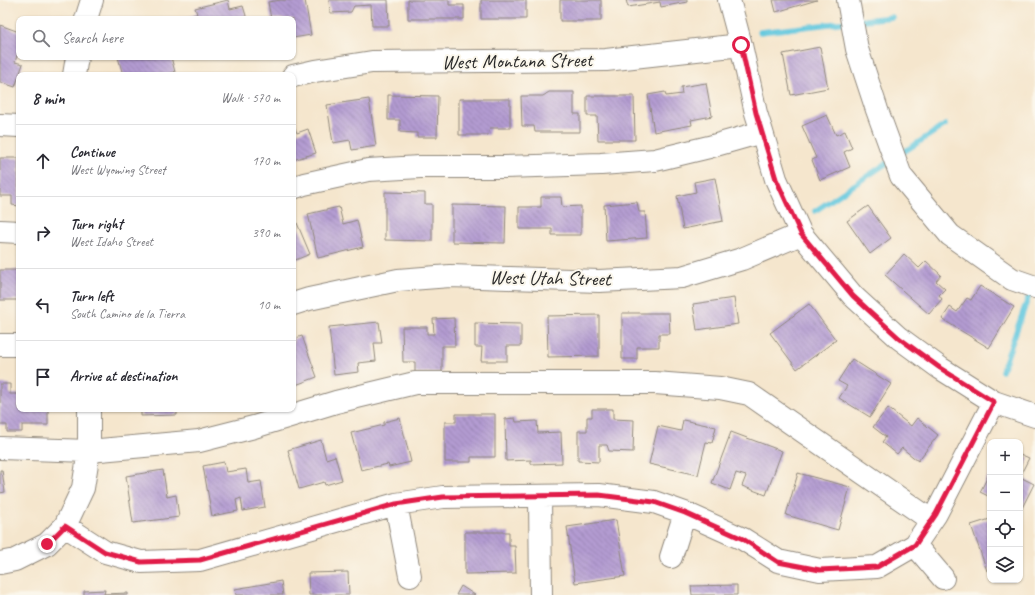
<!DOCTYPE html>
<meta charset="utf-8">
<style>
:root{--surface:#fff;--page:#f7f7f7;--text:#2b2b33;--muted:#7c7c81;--line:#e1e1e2}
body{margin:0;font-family:Caveat,sans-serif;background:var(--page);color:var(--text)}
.controls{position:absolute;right:12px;bottom:12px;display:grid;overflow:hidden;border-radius:8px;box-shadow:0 1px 3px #0004}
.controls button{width:36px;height:36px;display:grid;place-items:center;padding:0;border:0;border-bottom:1px solid var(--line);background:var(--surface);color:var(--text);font:20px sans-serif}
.stop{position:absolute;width:12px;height:12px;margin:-9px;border:3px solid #e11d48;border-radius:50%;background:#fff}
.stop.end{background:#e11d48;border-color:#fff;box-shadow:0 1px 4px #0008}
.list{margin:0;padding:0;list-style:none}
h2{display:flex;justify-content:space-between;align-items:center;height:52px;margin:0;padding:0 16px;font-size:17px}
h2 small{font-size:13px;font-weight:400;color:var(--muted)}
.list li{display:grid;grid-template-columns:26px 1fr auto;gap:12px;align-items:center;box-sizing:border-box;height:72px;padding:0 16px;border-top:1px solid var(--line)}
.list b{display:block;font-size:15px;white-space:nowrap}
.list p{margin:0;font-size:13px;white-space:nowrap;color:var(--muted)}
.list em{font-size:13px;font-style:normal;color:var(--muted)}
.icon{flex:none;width:22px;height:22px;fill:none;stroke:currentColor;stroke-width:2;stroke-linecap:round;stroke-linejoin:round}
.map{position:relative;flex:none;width:1035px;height:595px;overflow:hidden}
.search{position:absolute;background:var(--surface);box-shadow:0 1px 3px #0004;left:16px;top:16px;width:280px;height:44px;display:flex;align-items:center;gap:10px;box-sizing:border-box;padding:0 14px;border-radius:8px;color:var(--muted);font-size:15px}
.panel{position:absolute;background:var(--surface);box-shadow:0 1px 3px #0004;left:16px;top:72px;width:280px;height:340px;border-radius:8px}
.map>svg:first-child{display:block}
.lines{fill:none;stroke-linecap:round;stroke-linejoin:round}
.stream{stroke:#61c7de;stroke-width:5.5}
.building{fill:url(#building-back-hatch)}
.minor-casing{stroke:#90887c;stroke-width:24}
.minor{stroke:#fff;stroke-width:22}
.route{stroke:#e11d48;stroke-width:5}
.labels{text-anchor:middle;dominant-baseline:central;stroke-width:4;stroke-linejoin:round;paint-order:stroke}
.street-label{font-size:20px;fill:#2b2b2b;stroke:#fbf7ec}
</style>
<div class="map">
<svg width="1035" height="595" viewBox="0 0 1035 595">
<defs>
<pattern id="building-back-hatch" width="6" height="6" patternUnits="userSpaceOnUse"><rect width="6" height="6" fill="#b39bd1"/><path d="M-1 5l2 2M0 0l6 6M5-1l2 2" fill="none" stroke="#927faa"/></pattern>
</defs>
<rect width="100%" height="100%" fill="#fbf7ec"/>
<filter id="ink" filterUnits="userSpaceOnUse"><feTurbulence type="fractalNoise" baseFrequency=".025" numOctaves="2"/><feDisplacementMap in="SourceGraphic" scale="8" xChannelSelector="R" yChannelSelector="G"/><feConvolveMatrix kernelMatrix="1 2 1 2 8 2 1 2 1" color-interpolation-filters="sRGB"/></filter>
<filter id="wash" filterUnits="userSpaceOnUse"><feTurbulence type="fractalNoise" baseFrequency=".012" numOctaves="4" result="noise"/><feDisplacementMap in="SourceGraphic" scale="16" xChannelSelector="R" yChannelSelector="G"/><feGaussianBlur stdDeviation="0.9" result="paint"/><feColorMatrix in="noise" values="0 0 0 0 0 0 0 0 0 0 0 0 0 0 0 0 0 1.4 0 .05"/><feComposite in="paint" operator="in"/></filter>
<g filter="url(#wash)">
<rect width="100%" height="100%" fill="#f5e6cd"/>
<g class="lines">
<path class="stream" d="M856,21L892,17
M760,32L847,22
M899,155L945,125
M815,211L890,161
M1002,371L1031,290"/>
</g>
<g id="blocks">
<path class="building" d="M228,0L230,9L243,6L247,19H180L197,14L195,8Z
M281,0H305L311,35L293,38V19H271L268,2Z
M329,0H388L389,26H372L371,5L354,6L351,12L330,13Z
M408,0H449V5H464V19H408Z
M481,0H526V19H481Z
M560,0H601V21H560Z
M626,0H687V2L661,7L660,2L628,7Z
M773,0H817L776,12Z
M0,25L19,32V49L15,62L23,64L15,87L0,82Z
M820,47L828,88L791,95L783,54Z
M118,57H171L175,72L164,75H123Z
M706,83L712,116L691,120L692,125L654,132L648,95L665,92L666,96L682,94L681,87Z
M549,92H574V114H580V132H535L534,126H522L521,96H543Z
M388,95L438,96L437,137H417V133L400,132V120H388Z
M587,96H634L635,140H598L597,116H587Z
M369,99L376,146L352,150L350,140L333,143L327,105Z
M459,99H510V128H490L488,135H459Z
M827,115L836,135L845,131L852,148L844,152L850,167L820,180L812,160L816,158L802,126Z
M293,123L297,133L308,129L316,153L293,160Z
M0,158H19V206L12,205V196H0Z
M715,178L723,221L683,229L677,196L696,192L694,182Z
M385,192L425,193V204H432V241L385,240Z
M541,197H561L562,207L581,206V235H552V229H519V207H541Z
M637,202L639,212H645L647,238L606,241L604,205Z
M452,205L506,206L505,243L452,242Z
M868,206L891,238L870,254L847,221Z
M339,207L343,224L357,220L363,247L318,258L308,214Z
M297,223L310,254L293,261V225Z
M904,254L919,268L926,261L941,275L936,281L945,289L939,295L942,299L929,314L885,275Z
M0,270H19V300H0Z
M980,286L1014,307L989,348L942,319L950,307L957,312L967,298L971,300Z
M734,298L738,324L697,330L693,304Z
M809,304L836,340L797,369L770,333Z
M622,313H669L670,334H659V347H637V359H622Z
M599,315V356L548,357L547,316Z
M454,318L455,346H442V372L415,373V362H403L402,327H427V334H434L433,319Z
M379,322L382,343H374L376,361L358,363L359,372L334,375L329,327Z
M475,323L521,324V346H507V361H481L482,347H475Z
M302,336L317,377L293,386V339Z
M852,359L891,384L870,417L839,398L847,386L838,381Z
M0,384H10V394H19V409H48V425H22V432H7V425H0Z
M888,408L911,426L917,418L938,435L918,461L902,448L897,454L882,442L886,437L873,427Z
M141,409H177V415L141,416Z
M592,409H613V419L634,420L633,452L609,451L607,445H599V462L578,461V431H587V417H592Z
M456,414H495V457H471V462H445V422H456Z
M400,418L411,462L389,467L388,464L361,470L351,433L384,425V422Z
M515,418L516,422L537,421L538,433L561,432L562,463L531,464V460L506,461L505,419Z
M683,420L716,427L712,443L706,442L698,475L649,464L658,426L681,431Z
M731,432L782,451L766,495L742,486L746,476L736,473L730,490L712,483Z
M321,440L326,459L335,456L342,480L325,485L324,482L299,489L288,450Z
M1020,454L1029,458L1020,476Z
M224,462L226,472L246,469L248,483L261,481L265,507L243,511L241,498L236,500L238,511L212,516L203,466Z
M0,470H2L5,492L0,493Z
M163,470L167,497L176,495L179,517L133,523L126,476Z
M990,472V497L980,492Z
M798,473L850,487L838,530L786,515Z
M1020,477L1034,484L1020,512Z
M990,519V570L987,571L971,525Z
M616,520L625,576L575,583L567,527Z
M465,532H509V546H515L516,573L465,574Z
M348,572L349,595H309L308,573Z
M281,581L283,595H236L235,589Z
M737,585V595H692L691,586Z
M461,586L475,595H456Z
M105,590L104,594L128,593V595H84V591Z"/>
</g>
</g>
<g filter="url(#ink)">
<use href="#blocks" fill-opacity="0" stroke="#90887c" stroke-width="1"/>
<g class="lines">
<defs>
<path id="minor" d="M729,0L741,45L756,113L762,132L776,179L801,234L853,296L899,338L940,368L994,402L1035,416
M848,0L857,49L877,110L901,176L950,235L1012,279L1035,287
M86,19L92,0
M74,75L77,57
M293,76L315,71L372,62L606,60L741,45
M0,125L19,126
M293,188L304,184L368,170L420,167H504L601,164L655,160L709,147L762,132
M0,231L19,232
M293,304L309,299L398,280L450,276L599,281L682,277L742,259L801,234
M0,345H19
M0,448L89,451L199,441L254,427L336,402L415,383H655L720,388L749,394L931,520
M540,496L541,595
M396,504L410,576
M65,526L105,552L141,562L200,560L396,504L443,497L599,495L654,502L685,513L743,539L778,561L820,570L877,567L915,545L936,514L994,402
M915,545L943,578
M671,557L685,513
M0,563L15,560L47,544L65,526L83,488L89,451V409"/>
</defs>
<use href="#minor" class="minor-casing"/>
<use href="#minor" class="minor"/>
</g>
</g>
<g class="lines" filter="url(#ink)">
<path class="route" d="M47,544L65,526L105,552L141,562L200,560L396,504L443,497L599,495L654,502L685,513L743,539L778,562L820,570L877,567L915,545L936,514L994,402L940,368L899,338L853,296L801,234L776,179L756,113L741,45"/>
</g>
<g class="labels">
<g class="street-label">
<text transform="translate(517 61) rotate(-1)">West Montana Street</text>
<text transform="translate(550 278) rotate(1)">West Utah Street</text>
</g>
</g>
</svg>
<div class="controls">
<button>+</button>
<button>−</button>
<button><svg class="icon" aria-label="locate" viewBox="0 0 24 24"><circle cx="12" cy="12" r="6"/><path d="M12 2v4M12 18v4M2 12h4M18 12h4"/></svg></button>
<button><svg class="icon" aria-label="layers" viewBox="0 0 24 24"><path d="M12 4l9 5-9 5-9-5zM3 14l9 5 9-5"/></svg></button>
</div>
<div class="stop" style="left:741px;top:45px"></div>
<div class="stop end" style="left:47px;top:544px"></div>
<div class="search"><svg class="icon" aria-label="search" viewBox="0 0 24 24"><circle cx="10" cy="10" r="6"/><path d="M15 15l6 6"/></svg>Search here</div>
<section class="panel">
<h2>8 min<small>Walk · 570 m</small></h2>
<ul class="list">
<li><svg class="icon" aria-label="ahead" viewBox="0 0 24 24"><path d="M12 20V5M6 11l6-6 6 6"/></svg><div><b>Continue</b><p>West Wyoming Street</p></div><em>170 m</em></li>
<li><svg class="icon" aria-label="right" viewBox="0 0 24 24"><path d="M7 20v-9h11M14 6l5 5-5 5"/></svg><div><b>Turn right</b><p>West Idaho Street</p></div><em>390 m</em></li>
<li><svg class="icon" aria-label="left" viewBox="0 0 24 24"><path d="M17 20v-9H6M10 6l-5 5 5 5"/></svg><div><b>Turn left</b><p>South Camino de la Tierra</p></div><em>10 m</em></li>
<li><svg class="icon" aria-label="arrive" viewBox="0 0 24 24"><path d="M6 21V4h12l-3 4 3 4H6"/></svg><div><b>Arrive at destination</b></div></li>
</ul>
</section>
</div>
